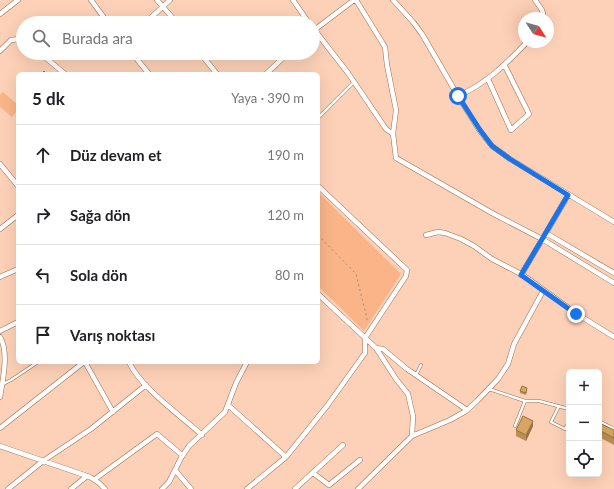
<!DOCTYPE html>
<html lang="tr">
<meta charset="utf-8">
<style>
:root{--surface:#fff;--page:#f6f6f6;--text:#202124;--muted:#757577;--line:#e0e0e0}
body{margin:0;font-family:Lato,sans-serif;background:var(--page);color:var(--text)}
.controls{position:absolute;right:12px;bottom:12px;display:grid;overflow:hidden;border-radius:6px;box-shadow:0 4px 16px #0002}
.controls button{width:36px;height:36px;display:grid;place-items:center;padding:0;border:0;border-bottom:1px solid var(--line);background:var(--surface);color:var(--text);font:20px sans-serif}
.compass{position:absolute;left:518px;top:12px;width:36px;height:36px;border-radius:50%;background:var(--surface);box-shadow:0 4px 16px #0002;rotate:126deg}
.stop{position:absolute;width:12px;height:12px;margin:-9px;border:3px solid #1a73e8;border-radius:50%;background:#fff}
.stop.end{background:#1a73e8;border-color:#fff;box-shadow:0 1px 4px #0008}
.list{margin:0;padding:0;list-style:none}
h2{display:flex;justify-content:space-between;align-items:center;height:52px;margin:0;padding:0 16px;font-size:17px}
h2 small{font-size:13px;font-weight:400;color:var(--muted)}
.list li{display:grid;grid-template-columns:26px 1fr auto;gap:12px;align-items:center;box-sizing:border-box;height:60px;padding:0 16px;border-top:1px solid var(--line)}
.list b{display:block;font-size:15px;white-space:nowrap}
.list em{font-size:13px;font-style:normal;color:var(--muted)}
.icon{flex:none;width:22px;height:22px;fill:none;stroke:currentColor;stroke-width:2;stroke-linecap:round;stroke-linejoin:round}
.map{position:relative;flex:none;width:614px;height:489px;overflow:hidden}
.search{position:absolute;background:var(--surface);box-shadow:0 4px 16px #0002;left:16px;top:16px;width:304px;height:44px;display:flex;align-items:center;gap:10px;box-sizing:border-box;padding:0 14px;border-radius:22px;color:var(--muted);font-size:15px}
.panel{position:absolute;background:var(--surface);box-shadow:0 4px 16px #0002;left:16px;top:72px;width:304px;height:292px;border-radius:6px}
.map>svg:first-child{display:block}
.green{fill:#fab488}
.lines{fill:none;stroke-linecap:round;stroke-linejoin:round}
.service-casing{stroke:#9c6b4d;stroke-width:3.5}
.minor-casing{stroke:#9c6b4d;stroke-width:5.5}
.path{stroke:#ac8a75;stroke-width:1;stroke-dasharray:2 3;stroke-linecap:butt}
.service{stroke:#fff;stroke-width:2.5}
.minor{stroke:#fff;stroke-width:4.5}
.wall{fill:#ba8e55}
.shaded-wall{fill:#977445}
.building{fill:#d8a563;stroke:#977445}
.route{stroke:#1a73e8;stroke-width:5}
</style>
<div class="map">
<svg width="614" height="489" viewBox="0 0 614 489">
<rect width="100%" height="100%" fill="#fdd1b7"/>
<path class="green" d="M3,92L18,105V110L12,117L0,107V95Z
M318,192L401,274L364,331L318,286Z"/>
<g class="lines">
<defs>
<path id="service" d="M318,118L354,82
M416,375L421,365
M3,384L11,380L38,362
M489,389L525,401H539L569,409
M559,406L551,422L565,429L569,422
M599,421L614,429
M515,426L525,401"/>
<path id="minor" d="M91,0L108,23
M157,0L177,23
M293,0L309,23
M356,0L385,47L387,65L396,110L393,134L396,158L492,213L542,239L614,283
M393,0L413,22L422,34L458,96L480,131L492,146L510,159L614,222
M535,0L542,10L544,18
M0,14L18,0
M145,23L170,0
M313,28L348,73L386,129L393,134
M313,31L354,0
M0,51L11,40L19,39L23,41
M40,53L65,74
M132,53L149,74
M200,53L217,74
M266,74L288,53
M488,79L511,130L529,114L505,66
M458,96C487,83 505,65 527,42
M0,164L18,186
M0,229L18,215
M546,233L568,195
M426,235L438,232L445,233L461,239L474,246L492,259L523,275L577,314L614,337
M521,275L546,233L614,273
M0,277L18,269
M318,294L376,348L396,379L408,394L413,416L412,436L358,489
M0,331L18,322
M0,337C9,352 3,379 0,397
M376,348L383,349L407,369L467,410
M85,362L113,412
M129,362C140,387 181,416 202,435
M228,405L286,457
M0,428L84,362
M412,436L450,420L466,411L477,401L498,379L508,364L514,344L543,291
M0,446L90,477L99,483L105,489
M175,470L191,489
M313,473L329,485L360,460
M95,479L157,434L182,455
M8,489L43,461L91,429L146,385
M71,489L87,476
M162,489L169,482L181,458L189,446L225,412L236,383L247,362
M247,489L286,457L327,406L365,353V338L406,276L407,270L318,186
M295,489L343,445"/>
</defs>
<use href="#service" class="service-casing"/>
<use href="#minor" class="minor-casing"/>
<path class="path" d="M318,235L356,274L368,323"/>
<use href="#service" class="service"/>
<use href="#minor" class="minor"/>
</g>
<path class="wall" d="M527,390L526,395L520,393V391Z
M599,423L614,430V445L599,437Z
M533,426L526,441L516,436V430Z"/>
<path class="shaded-wall" d="M533,421V426L526,441V435Z"/>
<path class="building" d="M44,71L47,74H41Z
M522,386L527,388L526,393L520,391Z
M523,416L533,421L526,435L516,430Z
M599,423L614,430V438L599,430Z"/>
<g class="lines">
<path class="route" d="M458,96L480,130L492,146L510,159L568,195L521,275L576,314"/>
</g>
</svg>
<div class="controls">
<button>+</button>
<button>−</button>
<button><svg class="icon" aria-label="locate" viewBox="0 0 24 24"><circle cx="12" cy="12" r="6"/><path d="M12 2v4M12 18v4M2 12h4M18 12h4"/></svg></button>
</div>
<svg class="compass" viewBox="-18 -18 36 36"><path d="M0-13l5 13h-10z" fill="#e53935"/><path d="M0 13l5-13h-10z" fill="#757577"/></svg>
<div class="stop" style="left:458px;top:96px"></div>
<div class="stop end" style="left:576px;top:314px"></div>
<div class="search"><svg class="icon" aria-label="search" viewBox="0 0 24 24"><circle cx="10" cy="10" r="6"/><path d="M15 15l6 6"/></svg>Burada ara</div>
<section class="panel">
<h2>5 dk<small>Yaya · 390 m</small></h2>
<ul class="list">
<li><svg class="icon" aria-label="ahead" viewBox="0 0 24 24"><path d="M12 20V5M6 11l6-6 6 6"/></svg><div><b>Düz devam et</b></div><em>190 m</em></li>
<li><svg class="icon" aria-label="right" viewBox="0 0 24 24"><path d="M7 20v-9h11M14 6l5 5-5 5"/></svg><div><b>Sağa dön</b></div><em>120 m</em></li>
<li><svg class="icon" aria-label="left" viewBox="0 0 24 24"><path d="M17 20v-9H6M10 6l-5 5 5 5"/></svg><div><b>Sola dön</b></div><em>80 m</em></li>
<li><svg class="icon" aria-label="arrive" viewBox="0 0 24 24"><path d="M6 21V4h12l-3 4 3 4H6"/></svg><div><b>Varış noktası</b></div></li>
</ul>
</section>
</div>
